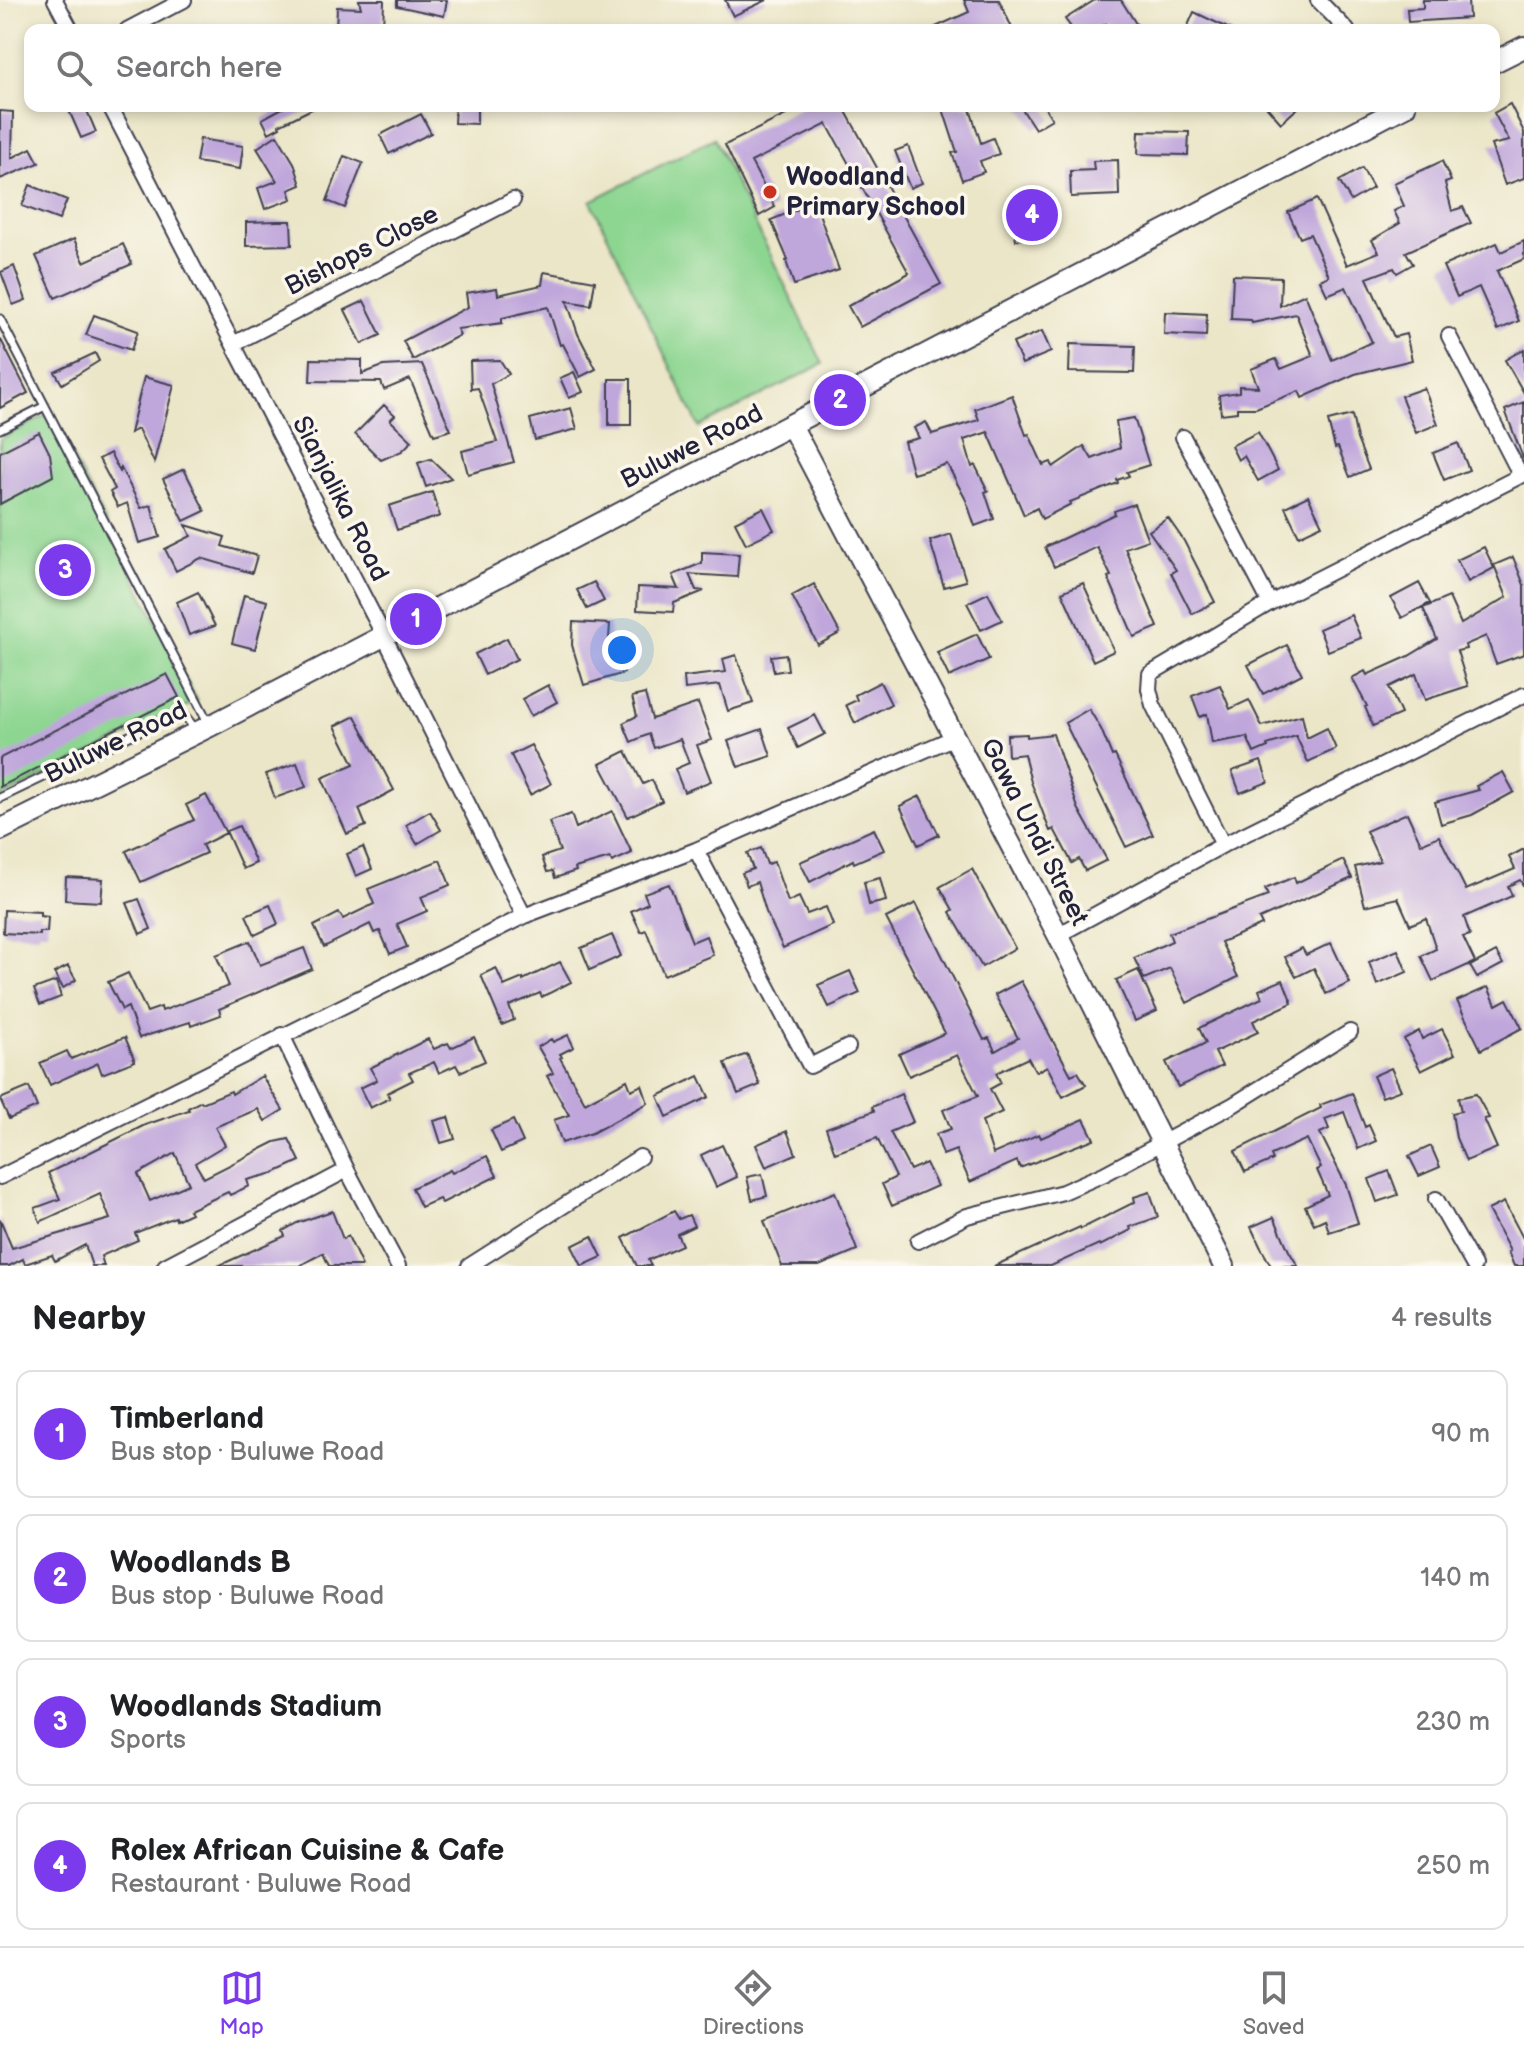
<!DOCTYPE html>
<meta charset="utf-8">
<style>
:root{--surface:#fff;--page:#f6f6f6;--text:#202124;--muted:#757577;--line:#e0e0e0;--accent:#7c3aed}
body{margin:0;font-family:"Balsamiq Sans",sans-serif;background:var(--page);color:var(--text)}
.you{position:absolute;left:622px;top:650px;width:28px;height:28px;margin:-20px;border:6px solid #fff;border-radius:50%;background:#1a73e8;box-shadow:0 0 0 12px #1a73e833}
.badge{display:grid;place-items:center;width:52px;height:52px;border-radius:50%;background:var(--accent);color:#fff;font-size:26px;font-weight:700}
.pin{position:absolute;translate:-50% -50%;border:4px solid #fff;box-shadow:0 2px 8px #0006}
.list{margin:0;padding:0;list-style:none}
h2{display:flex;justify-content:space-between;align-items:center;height:104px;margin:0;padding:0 32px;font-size:34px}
h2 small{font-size:26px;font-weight:400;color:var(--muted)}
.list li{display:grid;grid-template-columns:52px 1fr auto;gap:24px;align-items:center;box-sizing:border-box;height:128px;margin:0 16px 16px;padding:0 16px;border:2px solid var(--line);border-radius:16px}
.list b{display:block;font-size:30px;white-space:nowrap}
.list p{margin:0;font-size:26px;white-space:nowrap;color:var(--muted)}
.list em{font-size:26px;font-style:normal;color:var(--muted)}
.icon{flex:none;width:44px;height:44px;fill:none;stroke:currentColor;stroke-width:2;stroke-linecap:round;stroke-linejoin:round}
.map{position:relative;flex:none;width:1524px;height:1266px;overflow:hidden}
.search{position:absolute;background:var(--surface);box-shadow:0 4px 12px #0003;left:24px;right:24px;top:24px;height:88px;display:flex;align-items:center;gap:20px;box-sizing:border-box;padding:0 28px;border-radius:16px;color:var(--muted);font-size:30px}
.sheet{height:680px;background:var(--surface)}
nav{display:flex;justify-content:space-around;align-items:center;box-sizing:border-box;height:112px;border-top:2px solid var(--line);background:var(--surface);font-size:22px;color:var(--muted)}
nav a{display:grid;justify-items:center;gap:4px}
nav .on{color:var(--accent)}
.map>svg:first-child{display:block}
.green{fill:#8dd691;stroke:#587c66;stroke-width:2}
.building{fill:#bfa6db;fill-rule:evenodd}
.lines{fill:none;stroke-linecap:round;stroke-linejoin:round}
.lane-casing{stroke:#403f50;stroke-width:11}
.street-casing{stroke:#403f50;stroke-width:18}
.secondary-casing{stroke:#403f50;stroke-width:24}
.lane{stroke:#fff;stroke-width:7}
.street{stroke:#fff;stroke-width:14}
.secondary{stroke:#fff;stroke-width:20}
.poi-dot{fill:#c8321e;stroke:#fbf7ec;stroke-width:3}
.labels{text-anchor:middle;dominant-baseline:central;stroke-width:7;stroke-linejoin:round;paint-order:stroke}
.poi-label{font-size:26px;font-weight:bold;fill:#22223b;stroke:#fbf7ec;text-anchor:start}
.street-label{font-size:26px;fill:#22223b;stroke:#fbf7ec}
</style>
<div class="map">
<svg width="1524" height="1266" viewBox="0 0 1524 1266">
<rect width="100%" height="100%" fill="#fbf7ec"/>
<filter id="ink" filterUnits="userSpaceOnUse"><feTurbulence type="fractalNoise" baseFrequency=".0125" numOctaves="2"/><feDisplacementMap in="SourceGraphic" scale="16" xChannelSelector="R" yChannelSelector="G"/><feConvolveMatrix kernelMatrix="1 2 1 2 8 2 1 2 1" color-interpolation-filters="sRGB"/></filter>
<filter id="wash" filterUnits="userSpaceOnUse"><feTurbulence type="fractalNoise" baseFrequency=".006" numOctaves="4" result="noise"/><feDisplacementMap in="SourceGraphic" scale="32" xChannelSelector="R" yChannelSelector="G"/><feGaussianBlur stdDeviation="1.8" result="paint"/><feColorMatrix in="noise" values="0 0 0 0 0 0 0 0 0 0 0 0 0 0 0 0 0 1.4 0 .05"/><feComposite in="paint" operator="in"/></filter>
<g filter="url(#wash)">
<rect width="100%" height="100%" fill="#ebe6c8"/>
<path class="green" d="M714,138L823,364L699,427L591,201Z
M50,413L197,701L0,798V439Z"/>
<g id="blocks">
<path class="building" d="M359,0H384L383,30H336L337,7L361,8Z
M397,0H447L444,16L397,6Z
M725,0H767L733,16Z
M964,0H999L1013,30H929L969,12Z
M1095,0H1121L1140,30H1109L1106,24L1096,30H1073L1065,19Z
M1423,0H1468L1469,18L1408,22L1407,9L1423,8Z
M1194,12L1232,30H1186Z
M1510,104L1524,132V178L1505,185L1491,145L1509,141L1494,113Z
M67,106H85L96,132L81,138Z
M286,106H318L279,125L280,127L269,133L262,119Z
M455,106H477V124L454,123Z
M804,106H843L941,284L860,327L848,306L909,273L827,124L751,162L775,207L759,216L725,145Z
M942,106H969L981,143L993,138L999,154L980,161L984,172L962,180L952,153L957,152Z
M1020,106H1044L1052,119L1035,129Z
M1266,106H1300L1281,123Z
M0,111L13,112L12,158L31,148L39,163L0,179Z
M421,114L431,133L389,154L380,135Z
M1139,131L1189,132L1188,155L1138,154Z
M277,135L294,163L301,185L289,190L292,199L265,209L258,188L277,181L257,148Z
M200,139L243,146L240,169L196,162Z
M908,146L922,183L910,188L895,151Z
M344,156L363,163L345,208L327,201Z
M1118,160L1119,195L1071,197L1070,171L1094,170L1093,161Z
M1442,161L1451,181L1445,183L1452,211L1463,207L1471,223L1406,252L1413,264L1397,273L1394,268L1367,278L1394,337L1406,334L1412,360L1355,374L1302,398L1299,391L1256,408H1237V412L1221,414L1219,395L1239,392V386L1258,387L1251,369L1276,359L1281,369L1313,356L1296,314L1252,323L1251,320L1231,319L1233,275L1281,277L1280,306L1305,294L1332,360L1372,342L1346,287L1327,295L1320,280L1329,276L1310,234L1300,238L1288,212L1317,199L1347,265L1379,252L1372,240L1400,223L1394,211L1404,206L1394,183Z
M1362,168L1373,188L1351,201L1339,181Z
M30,185L67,200L59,220L22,206Z
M1049,201L1053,224L1031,227L1032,238L1016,240L1010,207Z
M815,202L839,270L794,285L786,261L788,260L771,220Z
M278,221H291L292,245L246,246V222Z
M74,239L84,262L123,244L132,264L55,298L36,256Z
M1524,241V259L1497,271L1519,321L1498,330L1479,287L1457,297L1443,266L1497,243L1501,252Z
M14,266L26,300L13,305L1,272Z
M544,272L595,281L591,305L567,301L578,334L596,369L580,377L563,344L560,345L548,307L502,318V323L457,329L460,335L413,360L403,341L468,307L466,293L497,288L498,295L542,285Z
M364,301L381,335L362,344L345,310Z
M1165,312L1207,314L1206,336L1164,334Z
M94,315L138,331L131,350L86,335Z
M1042,331L1051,352L1022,364L1013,343Z
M0,338L28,393L0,408Z
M1070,344L1135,346L1134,373L1069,372Z
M1524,349V393L1505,360Z
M95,353L99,361L62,384L55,372Z
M311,359L362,360V374L383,366L422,364L451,430L434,435L410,379L384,390L381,382L310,381Z
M500,360L509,374L491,384L514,462L468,474L462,451L497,442L478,388L471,389L470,361Z
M574,372L583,392L569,398L560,378Z
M144,377L174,385L154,462L138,429L130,433Z
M609,379H631V425H609Z
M1424,388L1438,424L1416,433L1401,396Z
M1012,395L1026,435L1029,434L1043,465L1051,462L1053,467L1084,446L1092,459L1120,448L1116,421L1134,418L1149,465L1127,472L1129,476L1117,480L1118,483L1070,502L1071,504L1042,519L1037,508L1024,515L988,432L964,440L972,467L975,465L988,491L985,492L994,519L975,526L966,500L947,464L913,474L904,442L919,438L914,428L926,422L932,434L979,420L975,409Z
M1524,402V457L1523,458L1505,410Z
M384,405L395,415L390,420L412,441L402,451L381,460L355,434Z
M571,408L577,429L535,440L530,419Z
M1352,415L1357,439L1369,469L1350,477L1338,447L1335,448L1328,421Z
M39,432L50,454L53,476L0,504V452Z
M1258,432L1278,470L1258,481L1244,456L1238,460L1231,446Z
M1458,443L1469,470L1444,480L1433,453Z
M110,453L120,472L121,468L141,508L151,505L160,537L139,543L127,503L118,507L110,492L115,489L99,459Z
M431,459L451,478L426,487L418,463Z
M184,469L205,511L184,521L163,479Z
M432,492L440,516L397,530L389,506Z
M1308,496L1322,525L1299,536L1285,507Z
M1134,504L1148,540L1125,548L1158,627L1134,637L1108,577L1111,576L1097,547L1054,567L1045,547L1115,514L1114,511Z
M763,508L774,530L746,544L735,522Z
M1168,518L1184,541L1215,602L1192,614L1171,573L1176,570L1149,531Z
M186,525L225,537L222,546L257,556L252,573L201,558L176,571L165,549L191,536Z
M951,534L966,581L944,587L930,541Z
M1484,547L1494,568L1468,582L1457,560Z
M702,552L739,554L737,577L689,574L696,590L704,591L674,603L673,612L637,610L638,587L679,589L673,575L702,563Z
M1513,557L1524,585V654L1496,664L1486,636L1465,645L1466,649L1457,651L1468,686L1425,700L1416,674L1389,687L1401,714L1373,726L1365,707L1367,706L1352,678L1365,671L1367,675L1407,657L1437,639L1423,608L1449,597L1461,624L1507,597L1494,565Z
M594,582L604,601L587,609L577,590Z
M1083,583L1114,651L1093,661L1062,592Z
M1419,583L1430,603L1402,618L1391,598Z
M814,584L840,633L818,645L792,596Z
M198,592L215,626L189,635L177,602Z
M988,593L1002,620L981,630L967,603Z
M244,595L267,601L255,649L232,643Z
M1351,615L1361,638L1328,651L1319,629Z
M573,622L610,624L608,653L617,650L624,673L584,685L572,645Z
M977,634L989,659L949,677L937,652Z
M507,638L517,659L485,675L475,654Z
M1287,645L1302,674L1263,694L1248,665Z
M786,654L788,670L774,672L771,656Z
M736,655L753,703L728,711L720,685L685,689L684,677L726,672L723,659Z
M167,674L179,697L0,787V758Z
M880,682L891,704L855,723L846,705L857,700L855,695Z
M548,685L557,702L531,716L522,699Z
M1220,685L1230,709L1249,700L1262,726L1302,715L1307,738L1327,728L1336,749L1308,762L1296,736L1267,745L1268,747L1254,753L1247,737L1212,743L1207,714L1200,717L1192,696Z
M645,694L652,719L698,703L712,740L697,745L711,781L684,792L675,769L689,763L680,739L654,748L649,734L631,742L623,723L637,716L632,697Z
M1089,709L1101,729L1112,756L1115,755L1153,835L1126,847L1065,723Z
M815,715L825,734L798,748L788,728Z
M355,716L394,790L359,809L366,826L347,834L322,778L354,764L335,726Z
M762,729L771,756L738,767L728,741Z
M1027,734V737L1053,734L1078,808L1107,860L1085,871L1079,859L1072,863L1054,829L1050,831L1031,782L1024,754L1008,756L1007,735Z
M531,745L551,784L530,795L511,755Z
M626,751L643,784L652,780L662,801L628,817L600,764Z
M1261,761L1268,782L1240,793L1232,771Z
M297,763L306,787L275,798L266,774Z
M1503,772L1514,792L1472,815L1441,824L1435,802L1479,790L1476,786Z
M206,795L226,833L202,845L206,853L141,882L126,851L194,820L186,805Z
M920,796L939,835L918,845L900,806Z
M430,811L441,830L417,844L406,825Z
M612,811L632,853L612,862L610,858L575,868L576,871L555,878L553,871L547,872L542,857L560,851L549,822L571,814L576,828Z
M1407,813L1421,844L1439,836L1466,890L1515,869L1509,857L1524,849V887L1520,880L1508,886L1512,896L1464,917L1470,935L1463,937L1475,962L1433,981L1421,956L1436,949L1426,918L1410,925L1398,898L1365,906L1355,867L1380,861L1366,831Z
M239,826L256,863L243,869L226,831Z
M874,829L884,850L854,863L853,860L810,882L800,862Z
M363,847L372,869L356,876L347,854Z
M761,848L767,864L774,862L788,902L799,897L807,914L826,907L833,925L783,948L766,912L757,882L747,886L742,873L753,869L747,853Z
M440,860L450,885L421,897L427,911L397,924L407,947L390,954L380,931L374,933L370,924L324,947L314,926L339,913L343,919L374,904L368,889Z
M1343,860L1352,878L1259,919L1262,925L1221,942L1238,977L1187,1003L1170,968L1144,979L1134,958L1172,941L1169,933L1268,896L1265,889L1294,877L1296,883Z
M972,869L1015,948L982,967L950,912L953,910L940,887Z
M66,877L103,879L101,902L65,900Z
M880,878L886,901L869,905L864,882Z
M669,884L692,942L706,936L713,955L664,975L646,930L641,932L631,911L648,903L644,893Z
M139,899L151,929L140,934L127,903Z
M916,903L984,1040L989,1038L995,1051L1018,1038L995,995L1021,981L1071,1075L1078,1072L1086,1085L1063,1097L1047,1066L1036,1072L1028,1058L996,1073L1001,1083L990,1089L1002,1112L982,1121L993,1154L1039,1134L1041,1138L1084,1119L1094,1139L1020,1168L1017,1161L970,1182L956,1150L943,1155L936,1134L951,1129L943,1110L978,1096L957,1055L909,1076L899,1054L945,1033L886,918Z
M270,905L278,924L255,935L246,915Z
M4,910L40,912V916L48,917L47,932H39V935L3,933Z
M612,935L621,956L590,970L581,948Z
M250,941L260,965L304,948L312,969L219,1009L221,1015L191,1026L190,1022L139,1038L128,1007L122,1010L108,982L128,973L147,1012L161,1007L162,1011L229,986L216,955Z
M1331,943L1350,983L1326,994L1314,968L1296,977L1285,957L1302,948L1306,955Z
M1398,950L1407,972L1377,985L1369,962Z
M1496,952L1503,964L1477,978L1470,966Z
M560,962L571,982L542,997L540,993L509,1006L514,1020L502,1025L481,975L496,968L504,986L523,978V980Z
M68,966L76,980L63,988L54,973Z
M1138,970L1157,1011L1135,1021L1116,980Z
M850,971L860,993L829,1007L818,985Z
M1283,980L1292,1003L1253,1021L1258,1032L1215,1052L1222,1066L1178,1087L1166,1062L1206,1043L1199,1028L1262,998L1259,990Z
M56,981L61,997L40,1005L34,989Z
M1488,987L1496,1005L1507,999L1522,1028L1481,1050L1457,1001Z
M1442,1029L1455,1054L1421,1071L1404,1039L1419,1031L1422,1039Z
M568,1035L574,1047L560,1054L562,1057L560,1058L585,1103L627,1080L631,1090L642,1085L648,1103L592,1133L562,1143L554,1120L569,1115L547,1076L553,1073L538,1047L551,1039L553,1042Z
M125,1037L135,1061L102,1074L98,1063L50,1085L40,1063L67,1051L71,1059Z
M474,1037L485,1061L460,1072L456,1065L439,1073L434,1062L409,1073L413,1080L387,1093L390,1098L370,1108L360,1088L377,1080L370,1068L428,1039L434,1049L448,1043L451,1048Z
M747,1054L760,1085L738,1094L725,1063Z
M1391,1068L1401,1090L1382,1097L1373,1076Z
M262,1076L283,1110L265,1121L258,1109L215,1127L225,1145L195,1163L204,1178L275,1142L289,1139L300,1161L274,1173L247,1180L249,1186L230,1195L228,1192L189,1210L191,1213L176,1220L175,1217L135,1233L138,1240L101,1256L104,1266H92L85,1245L55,1261L52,1255L25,1264L23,1259L9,1266H0V1219L12,1248L110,1219L100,1194L40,1222L35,1208L60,1199L48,1173L145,1125L189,1110L188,1108L201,1101L202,1103L231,1091L232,1094ZM175,1153L189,1184L150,1201L138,1174Z
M699,1076L709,1097L667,1117L658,1096Z
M29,1087L37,1107L9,1119L0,1099Z
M1352,1093L1365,1127L1369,1125L1376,1141L1358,1149L1344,1112L1325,1119L1329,1129L1320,1133L1346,1185L1358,1223L1329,1232L1325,1219L1314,1224L1305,1206L1328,1195L1317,1170L1321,1168L1307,1139L1271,1155L1273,1160L1245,1172L1235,1151L1321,1108L1320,1105Z
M901,1094L913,1122L890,1132L910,1170L926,1163L937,1186L892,1206L882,1184L896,1177L877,1138L835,1153L826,1128L874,1111L872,1107Z
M1476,1094L1489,1118L1484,1119L1497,1148L1466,1161L1456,1138L1452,1113L1461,1111L1458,1098Z
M448,1117L455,1139L441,1143L434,1121Z
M513,1120L523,1142L501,1152L491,1130Z
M787,1131L796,1154L766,1167L756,1145Z
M722,1145L737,1177L716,1187L701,1155Z
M1431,1146L1440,1167L1419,1176L1409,1156Z
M487,1156L497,1176L442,1203L439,1199L421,1207L412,1188L450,1170L452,1173Z
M1389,1171L1398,1195L1377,1202L1369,1179Z
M762,1174L767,1196L752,1200L747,1177Z
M835,1192L857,1250L819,1266H782L764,1221Z
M1150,1192L1158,1217L1130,1227L1131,1230L1100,1246L1099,1244L1051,1266H994L1080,1227L1081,1229L1135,1202L1134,1197Z
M1504,1202L1524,1240V1266H1514L1508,1252L1510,1251L1488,1210Z
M332,1211L343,1239L348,1236L362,1266H329L323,1253L299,1266H218L285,1236L283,1231L297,1223Z
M674,1211L679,1219L689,1215L694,1226L677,1234L682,1245L648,1260L651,1266H637L623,1238Z
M1274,1217L1289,1251L1298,1266H1271L1260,1246L1251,1227Z
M592,1236L602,1257L582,1266L572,1246Z"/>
</g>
</g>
<g filter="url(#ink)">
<use href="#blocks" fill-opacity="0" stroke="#403f50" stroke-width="2"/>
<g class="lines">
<defs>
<path id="lane" d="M0,319L210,726
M0,429L45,406
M0,798L169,717L185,716L196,730"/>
<path id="street" d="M55,0L71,30
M1318,0L1347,30
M127,30L184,0
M110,106L384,636L524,916
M1449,336L1521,476
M233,344L513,200
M1183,437L1270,603
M1223,845L1153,705L1149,689L1150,674L1270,603L1524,474
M696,850L810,1066L848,1047
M1058,935L1223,845L1524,695
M282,1035L347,1170L398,1266
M0,1177L524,916L696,850L955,737
M1436,1199L1474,1266
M918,1241L967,1216L1063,1192L1104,1174L1233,1105L1350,1032
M165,1266L347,1170
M469,1266L640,1157"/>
<path id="secondary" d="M1494,62L1524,47
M791,425L1058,935L1224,1266
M0,830L210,726L1405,106"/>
</defs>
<use href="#lane" class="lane-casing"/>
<use href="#street" class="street-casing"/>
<use href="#secondary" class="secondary-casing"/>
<use href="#lane" class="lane"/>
<use href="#street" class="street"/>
<use href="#secondary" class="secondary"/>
</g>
</g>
<circle class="poi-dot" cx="770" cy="192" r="8"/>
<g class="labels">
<g class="poi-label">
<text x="786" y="177">Woodland<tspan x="786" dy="30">Primary School</tspan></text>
</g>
<g class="street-label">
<text transform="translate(362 251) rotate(-27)">Bishops Close</text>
<text transform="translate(692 447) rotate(-27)">Buluwe Road</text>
<text transform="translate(340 499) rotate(63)">Sianjalika Road</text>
<text transform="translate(116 743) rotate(-26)">Buluwe Road</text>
<text transform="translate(1034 832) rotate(63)">Gawa Undi Street</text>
</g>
</g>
</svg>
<div class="you"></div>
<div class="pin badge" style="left:416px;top:619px">1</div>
<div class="pin badge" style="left:840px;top:400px">2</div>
<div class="pin badge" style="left:65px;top:570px">3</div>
<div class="pin badge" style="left:1032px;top:215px">4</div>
<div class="search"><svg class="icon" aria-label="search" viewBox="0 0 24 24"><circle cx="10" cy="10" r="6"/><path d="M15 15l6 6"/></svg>Search here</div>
</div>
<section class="sheet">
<h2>Nearby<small>4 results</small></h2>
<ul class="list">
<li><span class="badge">1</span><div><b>Timberland</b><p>Bus stop · Buluwe Road</p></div><em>90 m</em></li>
<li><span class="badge">2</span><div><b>Woodlands B</b><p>Bus stop · Buluwe Road</p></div><em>140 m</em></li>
<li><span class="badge">3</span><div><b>Woodlands Stadium</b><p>Sports</p></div><em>230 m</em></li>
<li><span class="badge">4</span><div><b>Rolex African Cuisine &amp; Cafe</b><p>Restaurant · Buluwe Road</p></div><em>250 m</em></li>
</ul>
</section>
<nav>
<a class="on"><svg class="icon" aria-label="map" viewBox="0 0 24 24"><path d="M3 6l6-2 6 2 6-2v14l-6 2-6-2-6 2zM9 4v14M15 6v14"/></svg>Map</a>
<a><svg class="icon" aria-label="directions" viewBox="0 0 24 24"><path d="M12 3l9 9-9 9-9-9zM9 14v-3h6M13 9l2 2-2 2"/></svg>Directions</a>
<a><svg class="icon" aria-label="saved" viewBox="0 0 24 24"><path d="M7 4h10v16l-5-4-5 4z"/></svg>Saved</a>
</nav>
